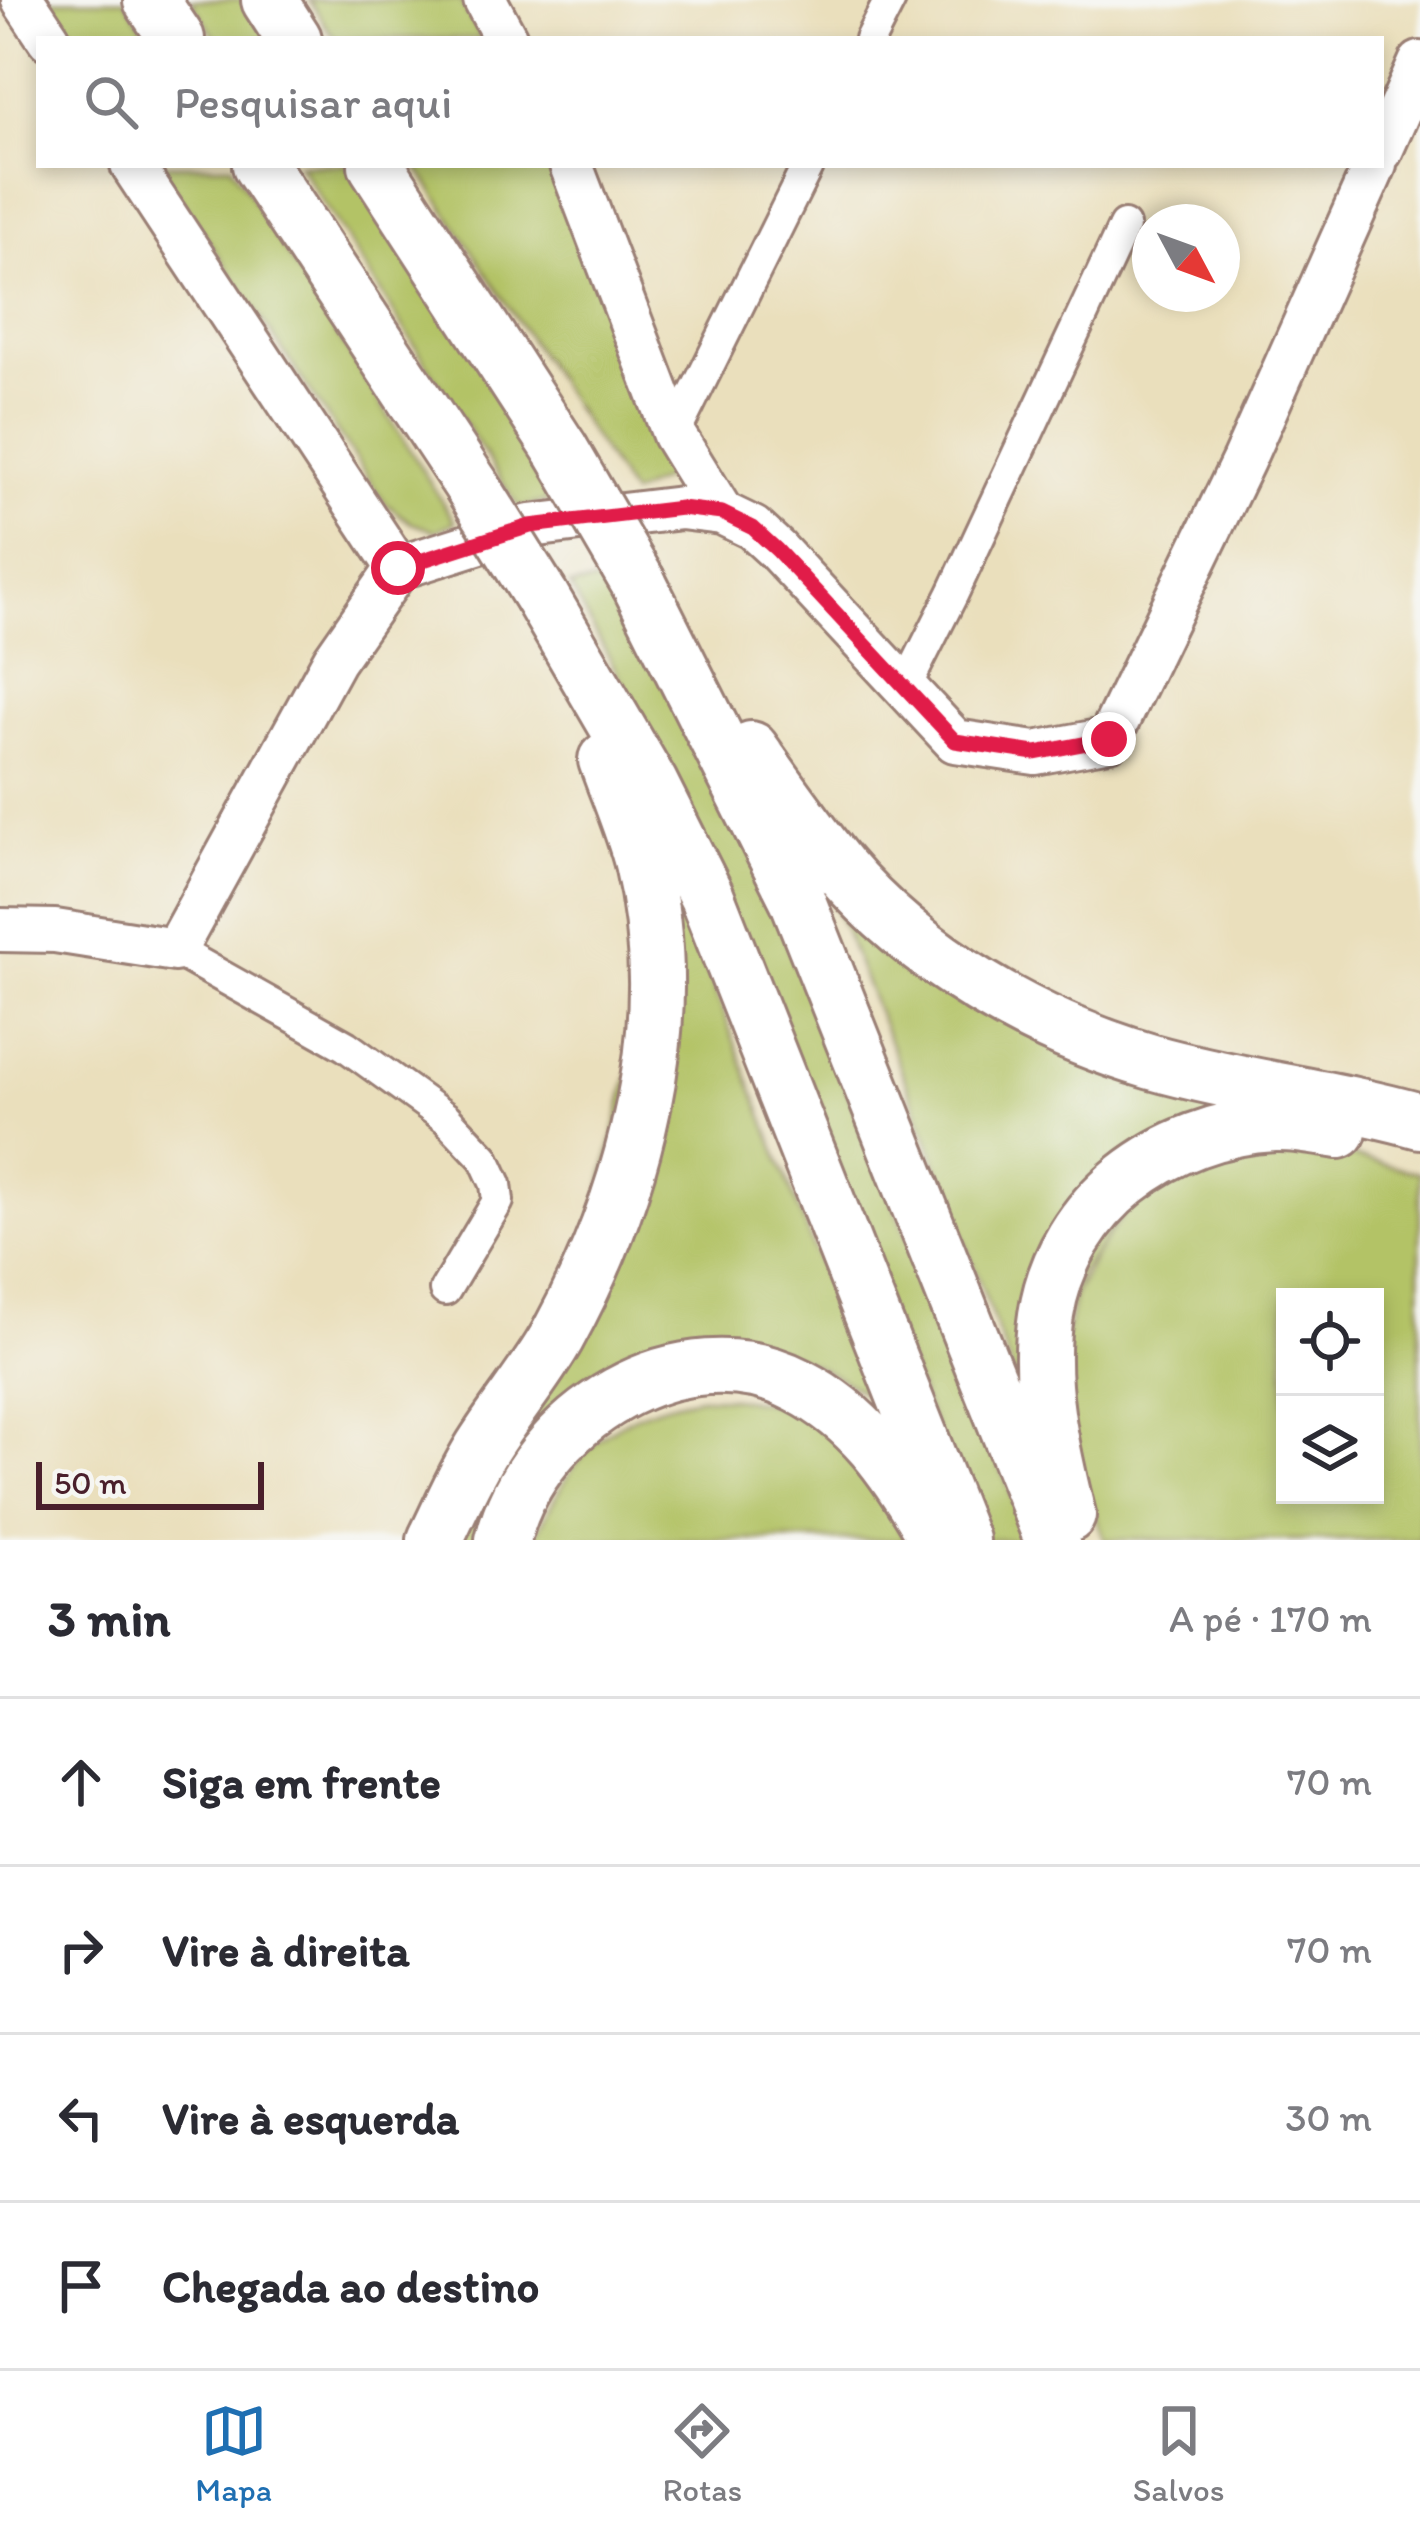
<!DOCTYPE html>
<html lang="pt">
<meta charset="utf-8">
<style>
:root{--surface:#fff;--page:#f7f7f7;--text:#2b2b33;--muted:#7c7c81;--line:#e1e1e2;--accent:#1f6fb2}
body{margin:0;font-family:Itim,sans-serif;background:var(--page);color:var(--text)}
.controls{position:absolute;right:36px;bottom:36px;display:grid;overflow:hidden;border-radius:0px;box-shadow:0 6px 18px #0003}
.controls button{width:108px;height:108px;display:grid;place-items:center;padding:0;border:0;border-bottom:3px solid var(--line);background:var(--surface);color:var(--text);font:60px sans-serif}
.compass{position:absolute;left:1132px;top:204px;width:108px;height:108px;border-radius:50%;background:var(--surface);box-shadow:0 6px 18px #0003;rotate:131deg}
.scale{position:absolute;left:36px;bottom:30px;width:228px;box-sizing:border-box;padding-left:12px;border:6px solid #4a1f2b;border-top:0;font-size:33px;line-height:42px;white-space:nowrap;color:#4a1f2b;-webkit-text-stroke:9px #f6f6f2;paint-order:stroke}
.stop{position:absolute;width:36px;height:36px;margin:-27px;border:9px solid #e11d48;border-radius:50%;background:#fff}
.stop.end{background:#e11d48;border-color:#fff;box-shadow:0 3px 12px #0008}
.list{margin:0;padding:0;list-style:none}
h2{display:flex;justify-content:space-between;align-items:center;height:156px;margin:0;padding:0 48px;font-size:51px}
h2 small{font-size:39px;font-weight:400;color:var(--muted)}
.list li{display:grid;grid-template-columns:78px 1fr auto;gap:36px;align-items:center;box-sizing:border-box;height:168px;padding:0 48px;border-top:3px solid var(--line)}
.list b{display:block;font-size:45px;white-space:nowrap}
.list em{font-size:39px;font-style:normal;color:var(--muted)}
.icon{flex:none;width:66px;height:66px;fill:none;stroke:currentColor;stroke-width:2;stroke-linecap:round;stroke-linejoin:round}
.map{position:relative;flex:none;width:1420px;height:1540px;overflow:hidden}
.search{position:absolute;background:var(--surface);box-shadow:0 6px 18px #0003;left:36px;right:36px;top:36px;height:132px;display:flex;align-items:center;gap:30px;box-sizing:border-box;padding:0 42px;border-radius:0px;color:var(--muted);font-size:45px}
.sheet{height:828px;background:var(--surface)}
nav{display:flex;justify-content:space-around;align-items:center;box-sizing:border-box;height:168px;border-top:3px solid var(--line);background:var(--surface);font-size:33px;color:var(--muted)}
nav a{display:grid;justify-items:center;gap:6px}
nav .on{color:var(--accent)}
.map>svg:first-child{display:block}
.green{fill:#b3c366;stroke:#7e7148;stroke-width:3;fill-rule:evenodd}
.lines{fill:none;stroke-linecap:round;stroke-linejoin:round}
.street-casing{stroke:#9a7f74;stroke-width:36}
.secondary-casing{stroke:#9a7f74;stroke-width:48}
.highway-casing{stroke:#9a7f74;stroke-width:60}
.street{stroke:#fff;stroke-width:30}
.secondary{stroke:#fff;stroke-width:42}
.highway{stroke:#fff;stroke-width:54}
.highway-bridge-casing{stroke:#9a7f74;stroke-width:60;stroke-linecap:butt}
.highway-bridge{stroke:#fff;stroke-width:54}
.route{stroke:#e11d48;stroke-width:15}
</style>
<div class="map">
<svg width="1420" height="1540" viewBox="0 0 1420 1540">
<rect width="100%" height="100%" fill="#f6f6f2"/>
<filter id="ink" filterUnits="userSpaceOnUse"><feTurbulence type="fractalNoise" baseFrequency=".00833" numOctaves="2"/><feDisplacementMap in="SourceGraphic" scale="24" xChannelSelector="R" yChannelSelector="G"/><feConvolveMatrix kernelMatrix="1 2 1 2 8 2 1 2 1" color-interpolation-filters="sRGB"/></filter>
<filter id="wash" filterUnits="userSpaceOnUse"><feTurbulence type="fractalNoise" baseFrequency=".004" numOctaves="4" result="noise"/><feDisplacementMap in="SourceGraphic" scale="48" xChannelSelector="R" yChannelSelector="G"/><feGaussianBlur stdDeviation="2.7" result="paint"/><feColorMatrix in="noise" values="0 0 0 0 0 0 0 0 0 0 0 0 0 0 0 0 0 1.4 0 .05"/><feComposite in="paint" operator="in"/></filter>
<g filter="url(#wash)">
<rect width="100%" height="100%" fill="#eadfbc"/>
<path class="green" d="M49,0H125L150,39H74Z
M191,0H246L273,39H216Z
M309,0H460L482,39H335Z
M158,165H231L455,522L435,531L411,523L385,503Z
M299,165H359L563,497L519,508Z
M416,165H555L682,470L631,495Z
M609,581L729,800L1030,1540H982L630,696L570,586Z
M826,885L881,931L1308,1110L1158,1138L1021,1395L910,1092Z
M671,897L709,975L870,1397C820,1364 770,1339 709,1338C597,1335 500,1437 477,1540H457L558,1369Z
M1246,1147L1331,1151L1420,1173V1540H1105L1078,1469L1060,1364L1079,1275L1143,1188ZM1285,1297H1375V1495H1285Z
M700,1397C825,1397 850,1440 906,1540H534C574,1454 603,1414 700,1397Z"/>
</g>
<g filter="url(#ink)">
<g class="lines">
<defs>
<path id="street" d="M870,39L890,0
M674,435L808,165
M904,690L953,593L1124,226
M175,950L346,1046L446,1118L484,1158L496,1184L498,1201L445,1290"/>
<path id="secondary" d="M23,0L49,39
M485,0L506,39
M1381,151L1420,63
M132,165L398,568
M571,165L674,435L722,513
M0,930L55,931L175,950L334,660L398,568L530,526L681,508L722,513L753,528L777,550L955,741L1035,753L1109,739L1243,461L1375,165"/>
<path id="highway" d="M151,0L177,39
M269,0L294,39
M260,165L472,486
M376,165L561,450
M639,584L797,899L1052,1540
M541,596L650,783L707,897L961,1540
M751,749C779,789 807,829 838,867C916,960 1037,1029 1152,1062C1240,1087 1332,1096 1420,1121
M1068,1515C1052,1450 1036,1381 1046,1315C1063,1203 1166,1129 1275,1124C1295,1123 1318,1128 1339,1131
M435,1540C451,1508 465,1473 485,1443C508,1407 536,1374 557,1337C634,1197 681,1023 642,863C633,828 618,794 606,760
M503,1540C532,1418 682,1325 799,1386C860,1417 895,1469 929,1526"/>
</defs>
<use href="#street" class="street-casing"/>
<use href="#secondary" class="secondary-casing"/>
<use href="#highway" class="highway-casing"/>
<use href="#street" class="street"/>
<use href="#secondary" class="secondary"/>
<use href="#highway" class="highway"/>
<defs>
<path id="highway-bridge" d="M561,450L639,584
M472,486L541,596"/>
</defs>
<use href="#highway-bridge" class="highway-bridge-casing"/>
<use href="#highway-bridge" class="highway-bridge"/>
</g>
</g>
<g class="lines" filter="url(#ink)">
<path class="route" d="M398,568L530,526L681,508L722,513L753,528L777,550L955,741L1035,753L1109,739"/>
</g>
</svg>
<div class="controls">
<button><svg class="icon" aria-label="locate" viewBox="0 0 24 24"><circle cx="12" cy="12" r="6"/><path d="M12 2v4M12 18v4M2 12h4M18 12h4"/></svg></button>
<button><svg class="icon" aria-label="layers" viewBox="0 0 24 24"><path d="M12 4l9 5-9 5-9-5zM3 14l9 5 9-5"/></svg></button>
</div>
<svg class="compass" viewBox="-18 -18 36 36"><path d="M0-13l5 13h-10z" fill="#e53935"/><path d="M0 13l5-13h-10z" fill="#7c7c81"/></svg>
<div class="scale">50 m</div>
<div class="stop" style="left:398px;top:568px"></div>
<div class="stop end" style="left:1109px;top:739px"></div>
<div class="search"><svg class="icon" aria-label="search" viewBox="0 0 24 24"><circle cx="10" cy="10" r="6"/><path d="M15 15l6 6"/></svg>Pesquisar aqui</div>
</div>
<section class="sheet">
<h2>3 min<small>A pé · 170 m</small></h2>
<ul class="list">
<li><svg class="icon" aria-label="ahead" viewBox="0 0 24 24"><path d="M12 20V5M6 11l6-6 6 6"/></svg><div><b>Siga em frente</b></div><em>70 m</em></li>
<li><svg class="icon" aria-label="right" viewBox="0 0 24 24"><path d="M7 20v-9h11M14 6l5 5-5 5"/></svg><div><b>Vire à direita</b></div><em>70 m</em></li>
<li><svg class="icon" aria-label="left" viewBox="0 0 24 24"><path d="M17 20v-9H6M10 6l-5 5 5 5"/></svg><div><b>Vire à esquerda</b></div><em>30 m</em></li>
<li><svg class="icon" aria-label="arrive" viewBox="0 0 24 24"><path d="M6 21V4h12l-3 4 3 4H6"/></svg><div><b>Chegada ao destino</b></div></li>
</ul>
</section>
<nav>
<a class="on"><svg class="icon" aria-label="map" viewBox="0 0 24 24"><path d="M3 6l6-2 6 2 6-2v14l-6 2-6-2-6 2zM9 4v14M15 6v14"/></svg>Mapa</a>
<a><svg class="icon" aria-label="directions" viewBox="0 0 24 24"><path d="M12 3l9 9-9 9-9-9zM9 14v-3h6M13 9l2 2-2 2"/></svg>Rotas</a>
<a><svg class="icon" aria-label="saved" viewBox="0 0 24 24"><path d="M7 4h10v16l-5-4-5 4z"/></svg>Salvos</a>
</nav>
